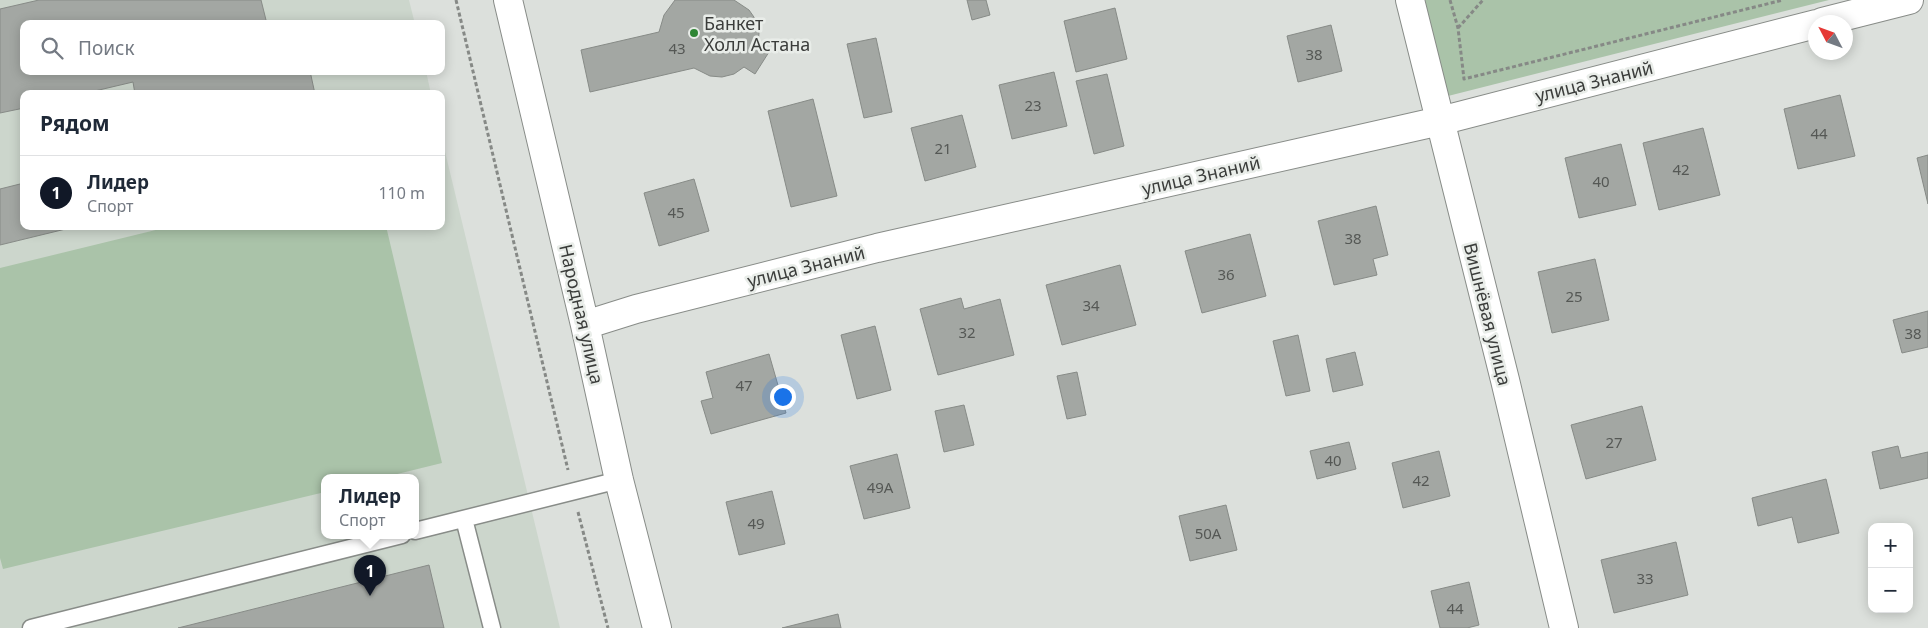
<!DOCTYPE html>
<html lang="ru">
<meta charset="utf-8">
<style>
:root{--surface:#fff;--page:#f2f2f3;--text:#1f2937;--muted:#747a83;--line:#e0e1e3;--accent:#111827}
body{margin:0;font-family:"Noto Sans",sans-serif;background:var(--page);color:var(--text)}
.controls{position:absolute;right:15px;bottom:15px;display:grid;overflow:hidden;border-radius:10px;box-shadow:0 2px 12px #0003}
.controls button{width:45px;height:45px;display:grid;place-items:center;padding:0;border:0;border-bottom:1px solid var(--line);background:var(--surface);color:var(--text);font:25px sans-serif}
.compass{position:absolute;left:1808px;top:15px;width:45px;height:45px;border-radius:50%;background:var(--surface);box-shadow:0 2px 12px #0003;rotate:311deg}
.you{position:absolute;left:782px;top:396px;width:18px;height:18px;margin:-12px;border:4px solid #fff;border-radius:50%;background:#1a73e8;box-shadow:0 0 0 8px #1a73e833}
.badge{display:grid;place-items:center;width:32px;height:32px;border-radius:50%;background:var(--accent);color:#fff;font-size:16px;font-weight:700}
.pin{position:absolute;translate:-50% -41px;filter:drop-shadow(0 1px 2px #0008)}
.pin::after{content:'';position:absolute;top:26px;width:18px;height:15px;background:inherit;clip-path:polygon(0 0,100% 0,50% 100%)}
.popup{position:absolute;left:321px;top:474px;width:98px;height:65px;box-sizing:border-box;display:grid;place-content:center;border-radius:10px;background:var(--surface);filter:drop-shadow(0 1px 4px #0005);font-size:16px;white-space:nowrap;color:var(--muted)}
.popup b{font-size:19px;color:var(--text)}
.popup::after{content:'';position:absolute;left:50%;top:100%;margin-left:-10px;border:10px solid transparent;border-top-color:var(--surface)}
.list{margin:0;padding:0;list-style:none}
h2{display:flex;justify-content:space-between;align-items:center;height:65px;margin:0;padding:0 20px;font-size:21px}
h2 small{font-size:16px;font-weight:400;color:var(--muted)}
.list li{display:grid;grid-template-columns:32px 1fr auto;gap:15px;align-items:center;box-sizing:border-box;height:75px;padding:0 20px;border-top:1px solid var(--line)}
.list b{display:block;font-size:19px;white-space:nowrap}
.list p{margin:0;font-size:16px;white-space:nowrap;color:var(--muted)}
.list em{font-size:16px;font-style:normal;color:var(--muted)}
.icon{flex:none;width:28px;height:28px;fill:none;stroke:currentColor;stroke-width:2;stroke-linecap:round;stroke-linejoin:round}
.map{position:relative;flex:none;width:1928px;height:628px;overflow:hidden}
.search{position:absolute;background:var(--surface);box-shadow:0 2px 12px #0003;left:20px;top:20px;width:425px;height:55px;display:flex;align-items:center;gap:12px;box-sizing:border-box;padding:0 18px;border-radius:10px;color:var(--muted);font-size:19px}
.panel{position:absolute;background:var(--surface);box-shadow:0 2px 12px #0003;left:20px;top:90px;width:425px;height:140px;border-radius:10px}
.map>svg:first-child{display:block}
.built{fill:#ccd6cc;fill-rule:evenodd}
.green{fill:#aac3a9}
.building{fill:#a3a7a3;stroke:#878b87}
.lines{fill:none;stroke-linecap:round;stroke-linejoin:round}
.service-casing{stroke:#888c88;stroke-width:19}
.minor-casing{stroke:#888c88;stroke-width:30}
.path{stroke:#868986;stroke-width:3;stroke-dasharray:4 2.5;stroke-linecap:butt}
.service{stroke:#fff;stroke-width:16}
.minor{stroke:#fff;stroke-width:28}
.poi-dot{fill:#2f8634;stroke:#e9ede9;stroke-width:2}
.labels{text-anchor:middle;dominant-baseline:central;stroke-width:5;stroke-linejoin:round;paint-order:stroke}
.number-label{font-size:15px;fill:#555855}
.poi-label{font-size:18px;fill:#3b3d3b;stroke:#e9ede9;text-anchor:start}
.street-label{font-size:18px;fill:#3b3d3b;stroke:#e9ede9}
</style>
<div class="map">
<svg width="1928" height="628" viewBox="0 0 1928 628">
<rect width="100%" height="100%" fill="#dce0dc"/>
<path class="built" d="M0,0H409L415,24H24V71H426L431,94H24V226H441V135L560,628H0ZM325,477H415V535H325Z"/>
<path class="green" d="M1425,0H1829L1448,96Z
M172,226H386L442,463L385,477H325V492L3,569L0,558V268Z"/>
<path class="building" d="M39,0H261L267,24H24V71H310L315,94H135L133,82L82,94H24V108L0,113V9Z
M675,0H734L749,10L756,20L759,33L758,45L769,52L755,74L744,67L734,74L722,77L710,76L694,68L590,92L581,50L659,32L664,15Z
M967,0H986L990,15L972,20Z
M1115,8L1127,59L1076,72L1064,21Z
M1331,25L1342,71L1298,82L1287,36Z
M876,38L892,112L864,118L847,44Z
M1054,72L1067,126L1012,139L999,85Z
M1107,74L1124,146L1094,154L1076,81Z
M1840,95L1855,156L1798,169L1784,109Z
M813,99L837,196L791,207L768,111Z
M962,115L976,167L925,181L911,128Z
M1703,128L1720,195L1659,210L1643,143Z
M1621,144L1636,205L1579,218L1565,158Z
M1928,155V204L1917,158Z
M694,179L709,231L659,246L644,193Z
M24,183V226H78L0,245V189Z
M1376,206L1388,255L1373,259L1377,275L1334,285L1318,221Z
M1250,234L1266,296L1202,313L1185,251Z
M1595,259L1609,320L1552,333L1538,272Z
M1120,265L1136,325L1062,345L1046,285Z
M961,298L964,309L1000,299L1014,355L938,375L920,309Z
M1928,311V347L1902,353L1893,320Z
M875,326L891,390L857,399L841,335Z
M1298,335L1310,391L1286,396L1273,341Z
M1355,352L1363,385L1333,392L1326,359Z
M769,354L786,413L711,434L701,401L713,398L706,372Z
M1077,372L1086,415L1067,419L1057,376Z
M964,405L974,445L944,452L935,411Z
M1642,406L1656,460L1586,479L1571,425Z
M1349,442L1356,469L1317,479L1310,451Z
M1898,446L1901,458L1928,452V478L1880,489L1872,452Z
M1439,451L1450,496L1403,508L1392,463Z
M897,454L910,508L864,519L850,466Z
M1826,479L1839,533L1798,543L1792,517L1758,526L1752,498Z
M772,491L785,544L739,555L726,502Z
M1226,505L1237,550L1190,561L1179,516Z
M1676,542L1688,595L1614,613L1601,560Z
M429,565L444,628H178Z
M1469,582L1479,625L1467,628H1440L1431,591Z
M838,614L841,628H782Z"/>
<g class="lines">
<defs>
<path id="service" d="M464,519L492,628
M415,531L619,480
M31,628L402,535"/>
<path id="minor" d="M508,0L585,325L619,480L657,628
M1410,0L1505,380L1564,628
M1822,22L1909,0
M585,325L636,309L877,248L1440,121L1816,24"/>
</defs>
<use href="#service" class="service-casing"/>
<use href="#minor" class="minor-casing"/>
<path class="path" d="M456,0L568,470
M1450,0L1458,28L1464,79L1783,0
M1458,28L1483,0
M578,512L608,628"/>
<use href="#service" class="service"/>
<use href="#minor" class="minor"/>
</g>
<circle class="poi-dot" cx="694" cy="33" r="5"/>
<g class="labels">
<g class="number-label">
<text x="677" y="48">43</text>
<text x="1314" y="54">38</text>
<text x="1033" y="105">23</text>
<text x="1819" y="133">44</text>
<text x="943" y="148">21</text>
<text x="1681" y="169">42</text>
<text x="1601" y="181">40</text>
<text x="676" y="212">45</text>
<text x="1353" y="238">38</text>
<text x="1226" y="274">36</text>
<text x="1574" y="296">25</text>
<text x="1091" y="305">34</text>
<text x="967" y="332">32</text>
<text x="1913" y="333">38</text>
<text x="744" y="385">47</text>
<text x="1614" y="442">27</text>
<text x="1333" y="460">40</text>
<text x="1421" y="480">42</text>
<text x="880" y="487">49А</text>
<text x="756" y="523">49</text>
<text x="1208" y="533">50А</text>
<text x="1645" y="578">33</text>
<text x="1455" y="608">44</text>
</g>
<g class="poi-label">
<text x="704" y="23">Банкет<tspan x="704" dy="21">Холл Астана</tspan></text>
</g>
<g class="street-label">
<text transform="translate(1594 81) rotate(-14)">улица Знаний</text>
<text transform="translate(1201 175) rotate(-13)">улица Знаний</text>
<text transform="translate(806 266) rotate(-14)">улица Знаний</text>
<text transform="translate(582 314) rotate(77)">Народная улица</text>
<text transform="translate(1488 314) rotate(76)">Вишнёвая улица</text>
</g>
</g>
</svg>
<div class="controls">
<button>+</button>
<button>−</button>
</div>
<svg class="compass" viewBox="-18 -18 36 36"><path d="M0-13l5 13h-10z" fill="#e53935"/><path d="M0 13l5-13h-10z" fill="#747a83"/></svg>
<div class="you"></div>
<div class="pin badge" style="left:370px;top:596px">1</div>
<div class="popup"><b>Лидер</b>Спорт</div>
<div class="search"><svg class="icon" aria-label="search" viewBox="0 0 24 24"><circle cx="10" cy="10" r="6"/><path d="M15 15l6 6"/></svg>Поиск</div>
<section class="panel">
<h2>Рядом<small></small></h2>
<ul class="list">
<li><span class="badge">1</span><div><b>Лидер</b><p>Спорт</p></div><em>110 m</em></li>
</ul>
</section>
</div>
